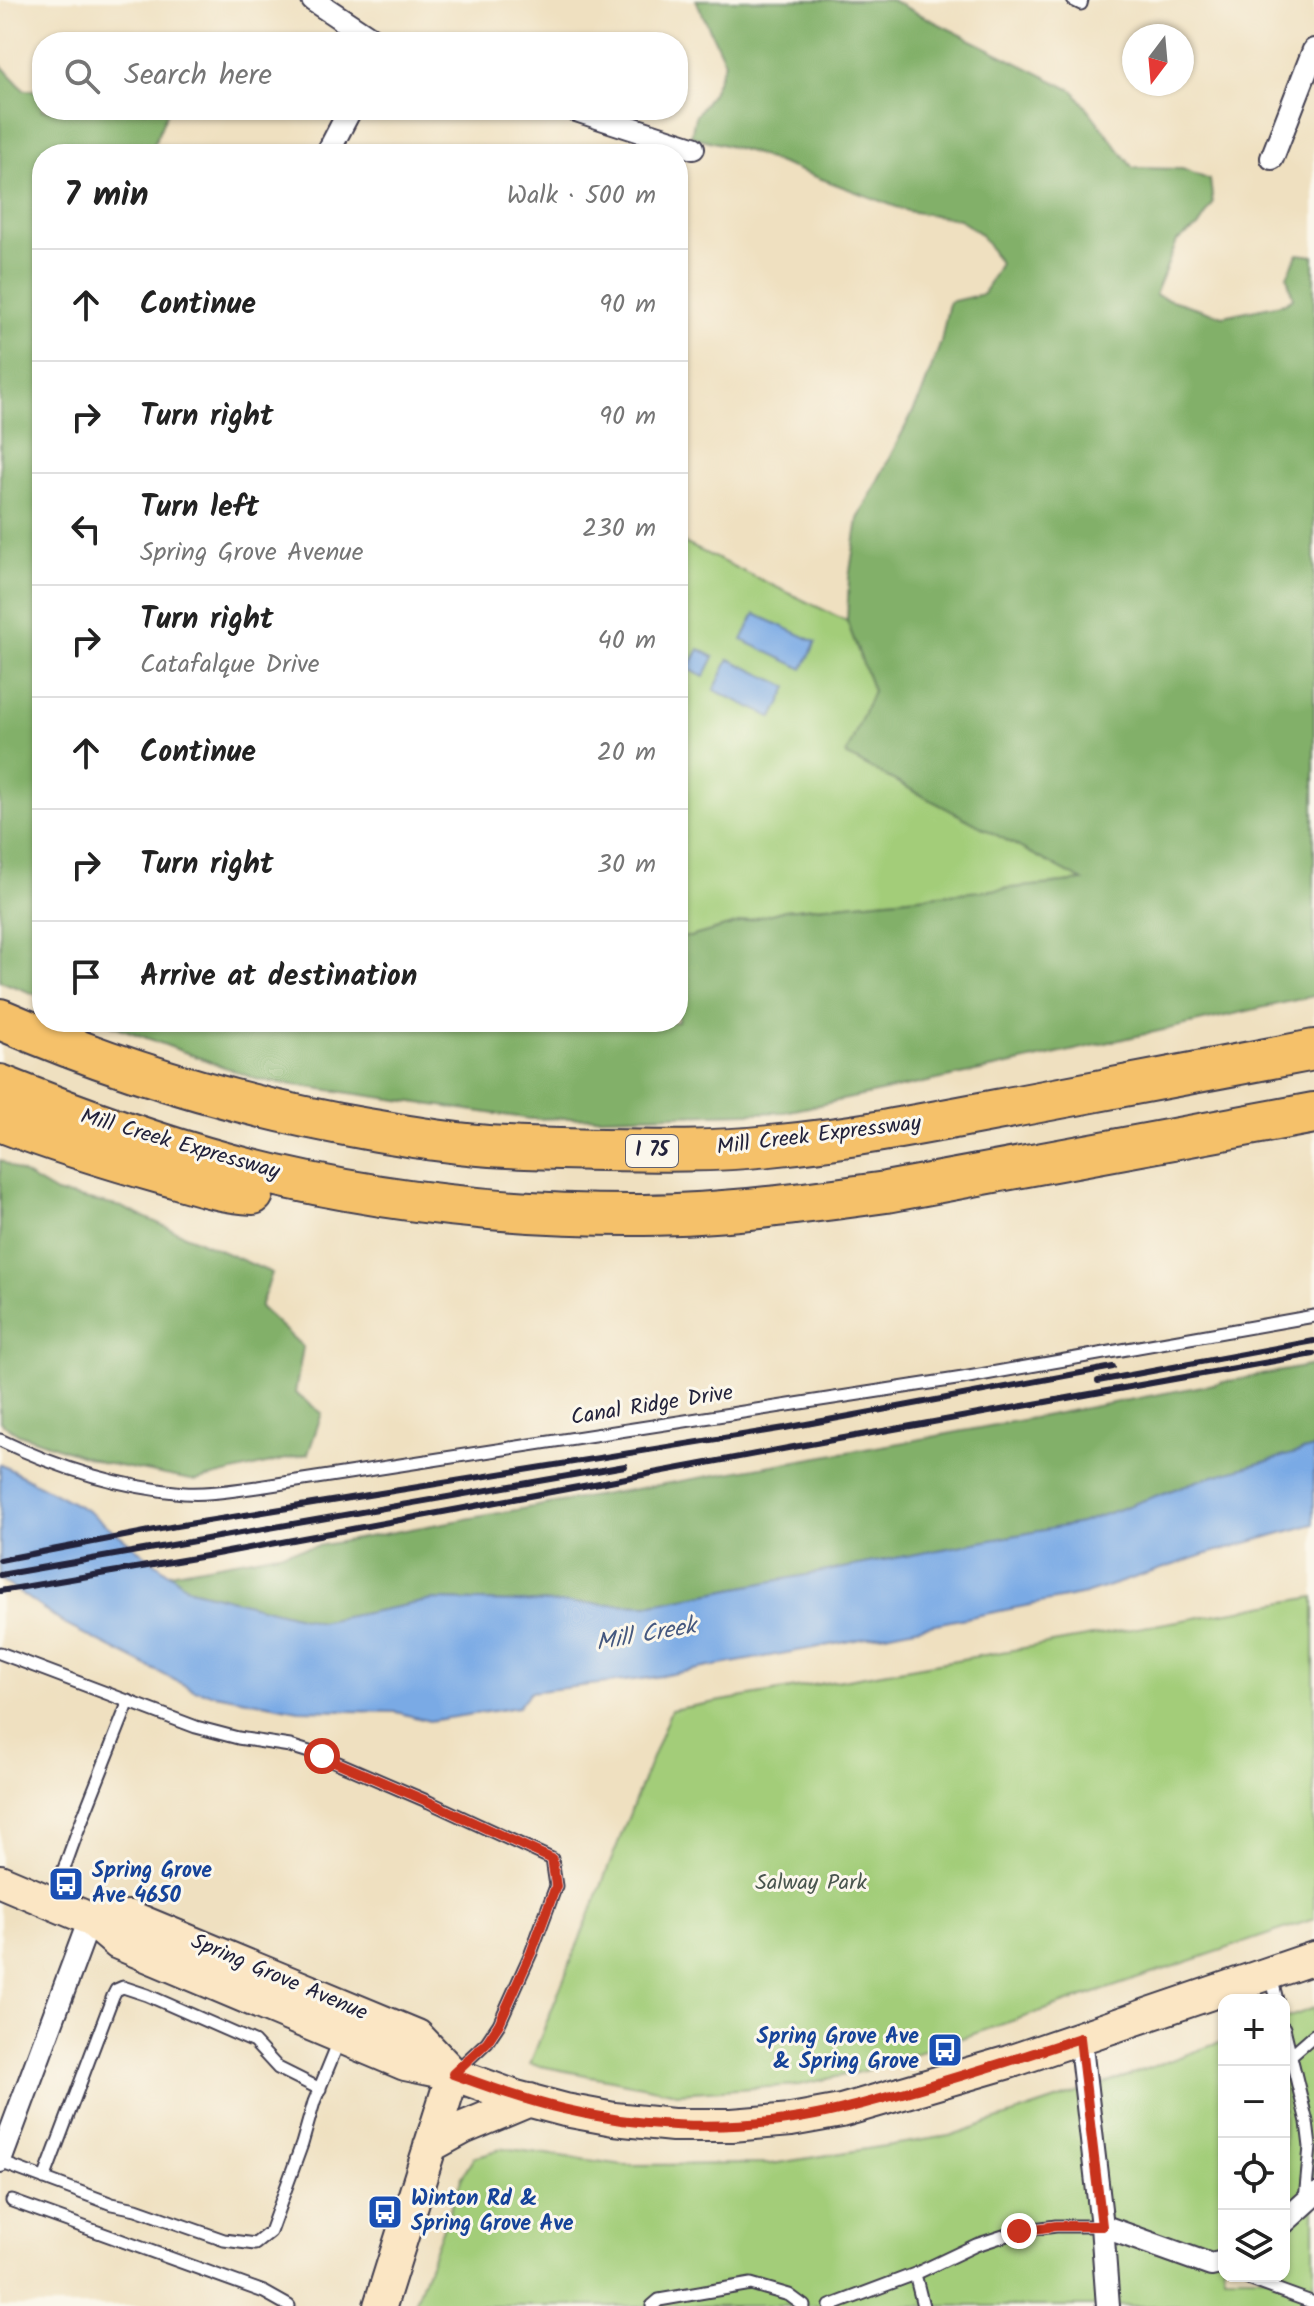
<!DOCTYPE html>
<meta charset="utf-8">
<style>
:root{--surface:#fff;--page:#f2f2f2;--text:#222;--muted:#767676;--line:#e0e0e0}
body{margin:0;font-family:Kalam,sans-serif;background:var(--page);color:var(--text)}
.controls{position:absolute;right:24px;bottom:24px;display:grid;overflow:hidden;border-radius:16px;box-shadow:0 2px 6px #0004}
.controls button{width:72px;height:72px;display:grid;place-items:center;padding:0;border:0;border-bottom:2px solid var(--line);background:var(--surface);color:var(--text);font:40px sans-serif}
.compass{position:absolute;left:1122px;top:24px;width:72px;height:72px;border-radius:50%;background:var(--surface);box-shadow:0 2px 6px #0004;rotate:196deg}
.stop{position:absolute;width:24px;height:24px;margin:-18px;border:6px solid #c8321e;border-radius:50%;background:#fff}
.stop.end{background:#c8321e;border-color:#fff;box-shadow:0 2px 8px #0008}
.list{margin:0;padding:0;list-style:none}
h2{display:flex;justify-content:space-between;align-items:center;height:104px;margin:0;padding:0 32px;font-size:34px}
h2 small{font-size:26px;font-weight:400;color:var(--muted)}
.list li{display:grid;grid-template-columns:52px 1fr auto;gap:24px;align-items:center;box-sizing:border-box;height:112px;padding:0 32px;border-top:2px solid var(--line)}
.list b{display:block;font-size:30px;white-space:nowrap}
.list p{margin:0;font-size:26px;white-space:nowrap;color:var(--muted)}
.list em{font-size:26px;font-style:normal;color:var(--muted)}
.icon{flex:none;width:44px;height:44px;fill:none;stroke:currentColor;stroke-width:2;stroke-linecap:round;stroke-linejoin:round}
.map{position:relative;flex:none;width:1314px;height:2306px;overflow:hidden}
.search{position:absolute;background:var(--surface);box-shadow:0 2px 6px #0004;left:32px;top:32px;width:656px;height:88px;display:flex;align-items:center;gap:20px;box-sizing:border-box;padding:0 28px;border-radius:32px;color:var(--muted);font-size:30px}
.panel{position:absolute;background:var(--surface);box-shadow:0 2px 6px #0004;left:32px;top:144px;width:656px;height:888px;border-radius:32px}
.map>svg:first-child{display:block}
.green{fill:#a3cd79;stroke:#62785a;stroke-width:2}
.forest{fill:#82b069;stroke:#526952;stroke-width:2}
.water{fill:#7aaae5;stroke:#4e6690;stroke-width:2}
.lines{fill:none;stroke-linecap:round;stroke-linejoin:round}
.service-casing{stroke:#413e4f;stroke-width:15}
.minor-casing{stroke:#413e4f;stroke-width:26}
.secondary-casing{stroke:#413e4f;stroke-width:36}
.motorway-casing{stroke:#413e4f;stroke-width:44}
.service{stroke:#fff;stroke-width:11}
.minor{stroke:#fff;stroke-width:22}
.secondary{stroke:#fbe6c4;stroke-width:32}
.motorway{stroke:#f5c16b;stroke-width:40}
.rail{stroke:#22223b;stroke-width:6}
.route{stroke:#c8321e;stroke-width:10}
.labels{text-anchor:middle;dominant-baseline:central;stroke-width:6;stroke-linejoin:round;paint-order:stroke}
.shield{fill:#fbf7ec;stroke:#636270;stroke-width:2}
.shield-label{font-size:20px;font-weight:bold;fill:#22223b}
.street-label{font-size:22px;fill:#22223b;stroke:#fbf7ec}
.transit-label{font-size:22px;font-weight:bold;fill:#164399;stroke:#fbf7ec;text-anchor:start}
.park-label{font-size:22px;fill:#49554e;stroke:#fbf7ec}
.water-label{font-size:24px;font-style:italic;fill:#45587f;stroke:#fbf7ec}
</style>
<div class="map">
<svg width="1314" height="2306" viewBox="0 0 1314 2306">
<rect width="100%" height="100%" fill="#fbf7ec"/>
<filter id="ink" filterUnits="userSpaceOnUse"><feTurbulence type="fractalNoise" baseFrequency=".0125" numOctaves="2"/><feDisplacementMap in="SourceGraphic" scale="16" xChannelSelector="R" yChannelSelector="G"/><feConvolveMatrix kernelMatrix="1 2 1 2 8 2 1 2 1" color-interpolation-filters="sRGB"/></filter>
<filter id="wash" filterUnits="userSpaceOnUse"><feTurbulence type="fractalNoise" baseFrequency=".006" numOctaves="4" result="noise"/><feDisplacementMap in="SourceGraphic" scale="32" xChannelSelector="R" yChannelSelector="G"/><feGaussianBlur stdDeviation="1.8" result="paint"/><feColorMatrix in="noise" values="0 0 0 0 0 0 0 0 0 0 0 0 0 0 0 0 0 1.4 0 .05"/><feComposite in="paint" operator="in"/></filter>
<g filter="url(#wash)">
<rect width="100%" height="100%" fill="#efe0c0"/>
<path class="green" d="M678,540L847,621L873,691L846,755L1085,881L785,910L690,937H678Z
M1314,1597V1919L864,2071L799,2085L677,2093L530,2064L671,1710Z
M1314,2008V2306H414L462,2177L474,2157L504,2148L624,2165L771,2164L949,2136L1110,2082L1224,2041V2276H1284V2019Z"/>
<path class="forest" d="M696,0H891L1074,91L1133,168L1182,169L1210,180L1213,204L1198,227L1177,241L1155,295L1223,316L1285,303L1293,298L1287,276L1298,254L1314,256V996L1004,1066L785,1112L531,1119L259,1080L104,1022H678V937H690L785,910L1083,881L846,755L873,691L847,621L849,578L858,519L921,396L941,342L949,302L983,294L1000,263L980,234L959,219L907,211L747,151L691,136L695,117L712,93L725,62Z
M0,64L24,90H42V110H168L150,154H42V997L0,981Z
M0,1160L56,1193L121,1207L272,1273L260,1307L303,1347L295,1393L322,1413L308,1454L196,1481L103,1463L19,1434L0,1422Z
M1314,1365V1448L1200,1480L1081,1523L647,1605L433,1600L319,1622L190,1589L169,1573L549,1504L905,1442Z"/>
<path class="water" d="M755,614L816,642L803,669L742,640Z
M699,649L714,657L704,677L688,669Z
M729,659L788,687L773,718L714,690Z
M1314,1448V1524L1204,1555L1085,1594L841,1643L650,1678L530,1692L518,1707L429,1721L396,1712L299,1710L194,1690L66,1625L0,1579V1464L88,1511L190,1589L319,1622L433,1600L647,1605L1081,1523L1200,1480Z"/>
</g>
<g filter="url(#ink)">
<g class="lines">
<defs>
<path id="service" d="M1073,0L1081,4L1082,0
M0,1440C58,1468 119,1487 184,1493C208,1495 234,1490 258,1487L963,1378L1314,1316
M0,1653L196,1727L238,1738L290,1746L322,1756L429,1802L552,1859L556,1886L531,1953L499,2024L487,2042L456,2071
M53,1899L78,1830L129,1701
M1271,1976L1277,2000
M1284,2028L1307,2122L1310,2147L1305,2200
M1291,2055L1314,2035
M0,2162L112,2204L136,2209L224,2240L255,2244L270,2232L302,2144L314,2102L339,2041
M44,2179L113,1996L116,1990L123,1987L147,1995L254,2042L278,2068L320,2089
M12,2201L264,2292L289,2306
M915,2274L923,2306
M1240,2276L1314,2303
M652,2306L659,2300L751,2284L789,2295L804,2306
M830,2306L915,2274L976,2245L1019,2231L1056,2226H1102"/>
<path id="minor" d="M313,0L376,42
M576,110L693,148
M327,154L350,110
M1272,158L1314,50
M1080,2038L1102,2226L1108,2306
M0,2161L90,1919
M1284,2222L1314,2195
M1102,2226L1211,2265L1224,2262"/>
<path id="secondary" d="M0,1881L90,1919L118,1943L405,2064L453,2074L516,2097L565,2110L614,2119L673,2125H732L791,2120L841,2111L1009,2062L1314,1958
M90,1919L130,1917L417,2036L453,2074
M430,2146L463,2128L530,2100
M380,2306L453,2074"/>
<path id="motorway" d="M0,1019C118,1070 240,1107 367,1129C413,1137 460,1145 507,1147C539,1149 570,1149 602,1150C658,1151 714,1152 770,1146C855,1138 939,1121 1023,1105C1120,1087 1217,1069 1314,1050
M0,1085C75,1115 151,1143 229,1164C364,1200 505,1216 644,1215C725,1214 807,1203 886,1192L1314,1113
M0,1121C55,1142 110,1159 167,1175C194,1183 224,1193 253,1194"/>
</defs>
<use href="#service" class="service-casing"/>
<use href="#minor" class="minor-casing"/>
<use href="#secondary" class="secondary-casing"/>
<use href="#motorway" class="motorway-casing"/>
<use href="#service" class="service"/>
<use href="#minor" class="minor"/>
<use href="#secondary" class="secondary"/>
<use href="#motorway" class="motorway"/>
<path class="rail" d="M1098,1381L1314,1341
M0,1560L176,1526L785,1428L1113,1367
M0,1575L625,1466
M0,1591L206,1556L788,1448L1314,1354"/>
</g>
</g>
<g class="lines" filter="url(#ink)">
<path class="route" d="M322,1756L429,1802L552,1859L556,1886L531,1953L499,2024L487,2042L453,2074C489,2087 525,2100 563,2109C637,2127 718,2131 793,2119C835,2113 876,2100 917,2089C972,2073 1026,2056 1080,2038L1102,2226H1056L1019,2231"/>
</g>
<defs>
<symbol id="bus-square" viewBox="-11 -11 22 22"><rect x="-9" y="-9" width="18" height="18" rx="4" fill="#1a4fb4" stroke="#fbf7ec"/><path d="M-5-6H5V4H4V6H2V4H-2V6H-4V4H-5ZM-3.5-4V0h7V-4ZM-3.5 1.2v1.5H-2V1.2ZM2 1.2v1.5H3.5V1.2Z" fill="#fff"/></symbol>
</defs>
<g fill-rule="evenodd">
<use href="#bus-square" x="46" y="1864" width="40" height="40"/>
<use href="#bus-square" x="925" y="2030" width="40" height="40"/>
<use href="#bus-square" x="365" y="2192" width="40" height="40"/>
</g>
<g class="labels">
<rect class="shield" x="626" y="1135" width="52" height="32" rx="6"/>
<g class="shield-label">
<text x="652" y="1151">I 75</text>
</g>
<g class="street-label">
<text transform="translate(819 1136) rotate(-7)">Mill Creek Expressway</text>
<text transform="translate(180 1145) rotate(16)">Mill Creek Expressway</text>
<text transform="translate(652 1406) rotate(-9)">Canal Ridge Drive</text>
<text transform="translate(279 1978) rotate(23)">Spring Grove Avenue</text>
</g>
<g class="transit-label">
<text x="92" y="1871">Spring Grove<tspan x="92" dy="25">Ave 4650</tspan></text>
<text x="919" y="2037" text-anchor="end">Spring Grove Ave<tspan x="919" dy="25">&amp; Spring Grove</tspan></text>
<text x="411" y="2199">Winton Rd &amp;<tspan x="411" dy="25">Spring Grove Ave</tspan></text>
</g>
<g class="park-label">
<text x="811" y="1883">Salway Park</text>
</g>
<g class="water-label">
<text transform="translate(646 1635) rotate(-10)">Mill Creek</text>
</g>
</g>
</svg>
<div class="controls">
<button>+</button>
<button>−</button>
<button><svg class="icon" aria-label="locate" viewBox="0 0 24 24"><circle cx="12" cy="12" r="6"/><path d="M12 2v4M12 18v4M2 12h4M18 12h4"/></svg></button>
<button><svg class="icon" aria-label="layers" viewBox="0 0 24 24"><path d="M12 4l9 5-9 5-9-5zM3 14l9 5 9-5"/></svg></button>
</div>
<svg class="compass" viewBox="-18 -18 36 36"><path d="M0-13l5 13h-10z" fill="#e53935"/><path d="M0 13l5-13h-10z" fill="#767676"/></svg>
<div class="stop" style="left:322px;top:1756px"></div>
<div class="stop end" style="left:1019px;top:2231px"></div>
<div class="search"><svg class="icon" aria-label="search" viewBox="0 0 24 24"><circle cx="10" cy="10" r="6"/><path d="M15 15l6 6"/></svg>Search here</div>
<section class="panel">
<h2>7 min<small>Walk · 500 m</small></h2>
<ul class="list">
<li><svg class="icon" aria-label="ahead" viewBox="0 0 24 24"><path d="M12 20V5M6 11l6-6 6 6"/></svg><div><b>Continue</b></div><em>90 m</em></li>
<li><svg class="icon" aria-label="right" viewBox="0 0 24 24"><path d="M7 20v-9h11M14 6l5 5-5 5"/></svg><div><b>Turn right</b></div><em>90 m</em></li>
<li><svg class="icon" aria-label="left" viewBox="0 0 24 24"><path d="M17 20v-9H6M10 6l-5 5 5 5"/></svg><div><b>Turn left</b><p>Spring Grove Avenue</p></div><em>230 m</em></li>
<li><svg class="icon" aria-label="right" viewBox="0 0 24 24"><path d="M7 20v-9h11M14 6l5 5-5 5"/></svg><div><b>Turn right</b><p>Catafalque Drive</p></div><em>40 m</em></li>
<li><svg class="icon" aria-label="ahead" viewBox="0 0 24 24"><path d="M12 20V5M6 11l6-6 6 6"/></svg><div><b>Continue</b></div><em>20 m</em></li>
<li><svg class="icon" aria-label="right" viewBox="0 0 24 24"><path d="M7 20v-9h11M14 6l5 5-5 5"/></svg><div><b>Turn right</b></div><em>30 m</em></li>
<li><svg class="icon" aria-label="arrive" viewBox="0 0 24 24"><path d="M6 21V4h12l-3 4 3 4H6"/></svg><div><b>Arrive at destination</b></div></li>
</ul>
</section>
</div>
